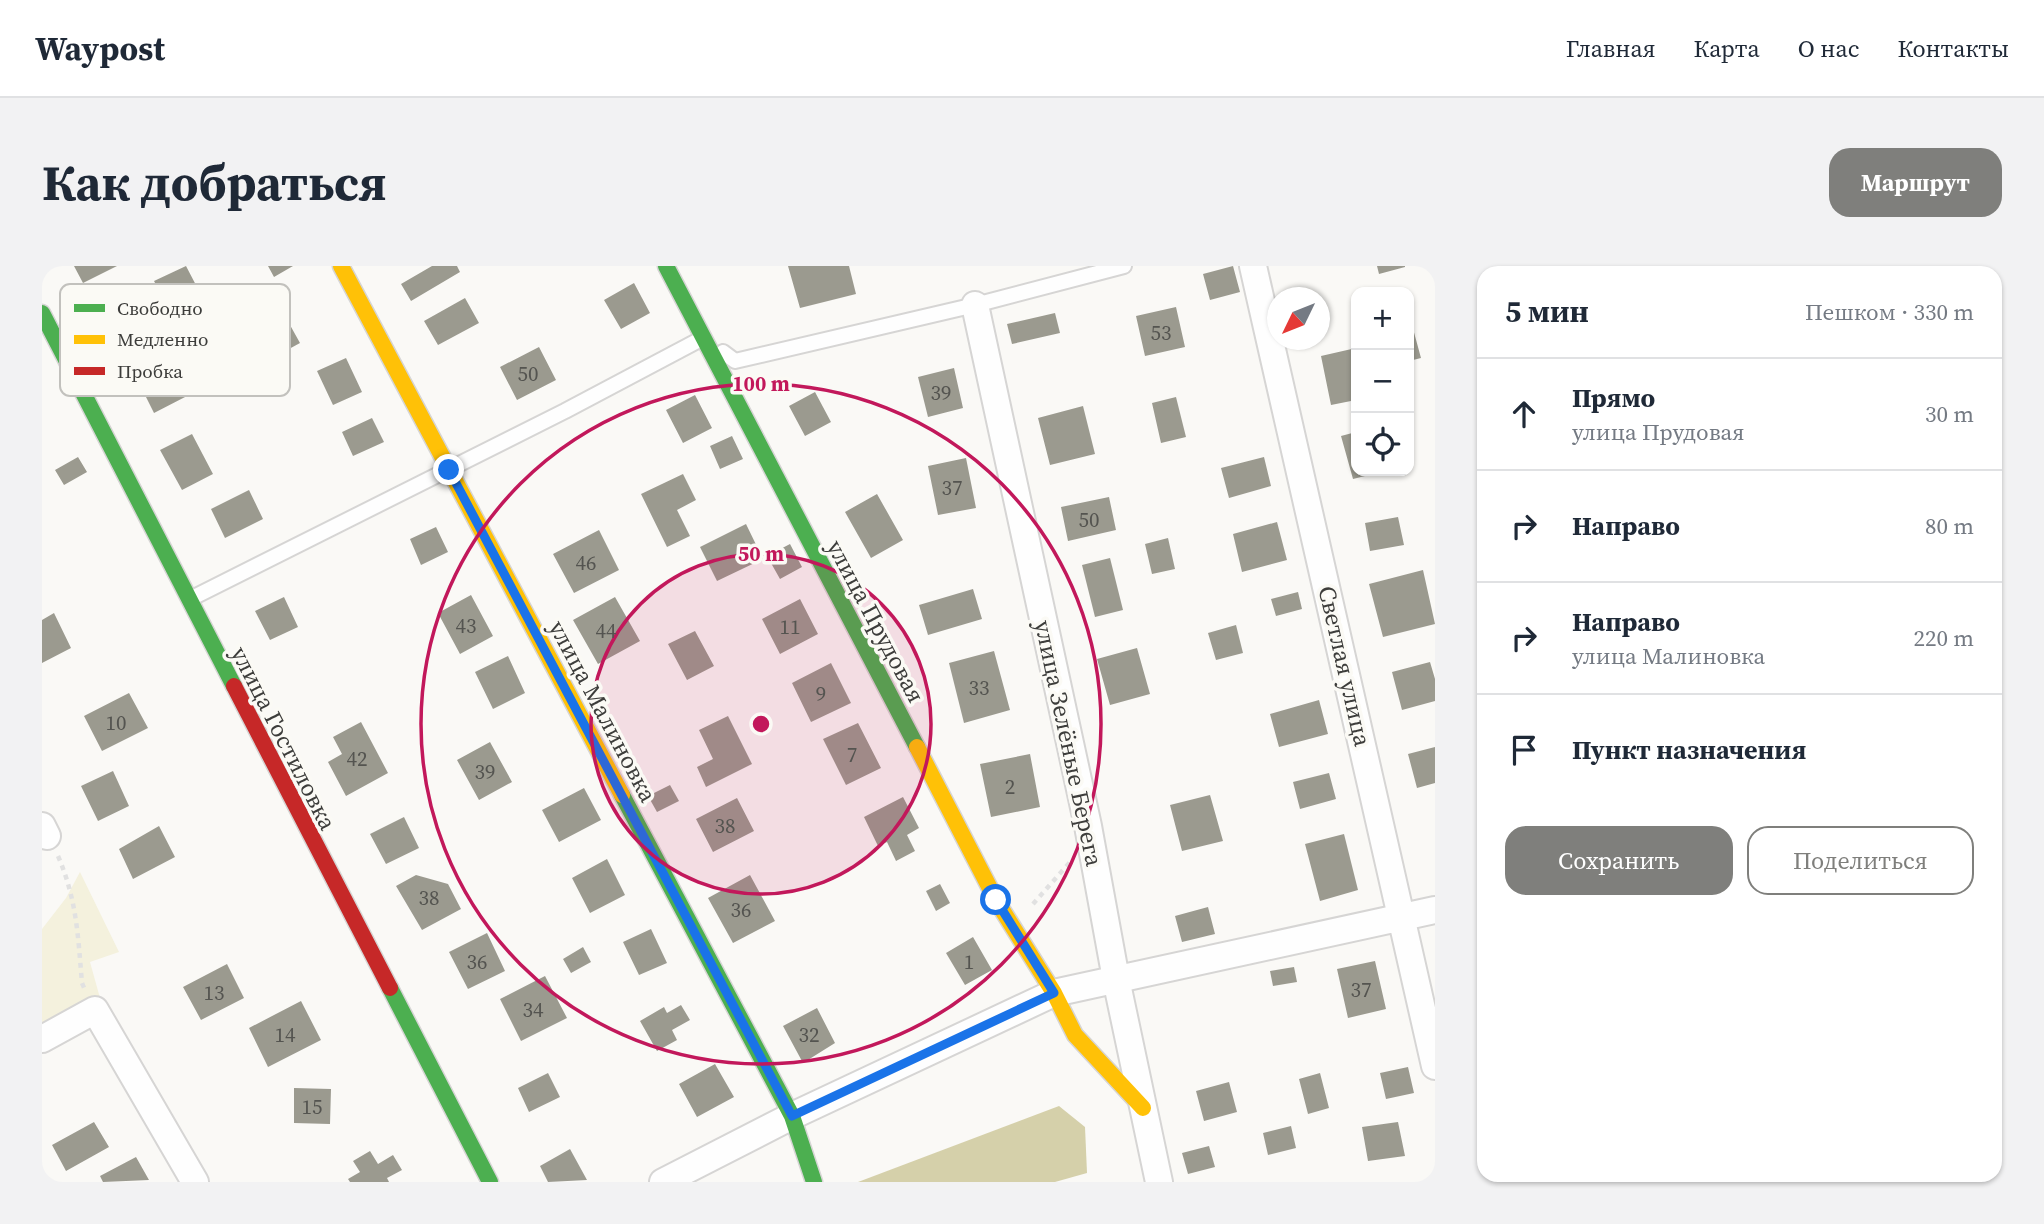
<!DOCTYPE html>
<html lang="ru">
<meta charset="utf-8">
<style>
:root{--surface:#fff;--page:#f2f2f3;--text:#1f2937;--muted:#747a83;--line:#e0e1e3;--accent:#7f7f7c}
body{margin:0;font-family:"Source Serif 4",serif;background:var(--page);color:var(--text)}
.controls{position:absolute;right:21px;top:21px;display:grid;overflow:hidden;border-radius:14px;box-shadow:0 2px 5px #0004}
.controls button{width:63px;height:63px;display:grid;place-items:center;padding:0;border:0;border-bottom:2px solid var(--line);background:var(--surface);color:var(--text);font:35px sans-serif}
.compass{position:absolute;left:1225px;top:21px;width:63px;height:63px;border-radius:50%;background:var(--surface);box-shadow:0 2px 5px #0004;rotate:227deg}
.stop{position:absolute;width:21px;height:21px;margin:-16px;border:5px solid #1a73e8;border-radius:50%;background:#fff}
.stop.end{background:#1a73e8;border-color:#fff;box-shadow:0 2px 7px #0008}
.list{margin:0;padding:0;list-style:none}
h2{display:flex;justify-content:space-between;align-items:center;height:91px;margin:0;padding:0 28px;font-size:30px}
h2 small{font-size:23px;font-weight:400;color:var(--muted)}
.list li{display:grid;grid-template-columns:46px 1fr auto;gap:21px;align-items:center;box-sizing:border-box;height:112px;padding:0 28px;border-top:2px solid var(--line)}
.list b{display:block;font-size:26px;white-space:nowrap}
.list p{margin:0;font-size:23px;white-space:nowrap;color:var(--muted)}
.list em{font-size:23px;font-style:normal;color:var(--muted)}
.actions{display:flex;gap:14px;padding:21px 28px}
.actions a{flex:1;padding:16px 0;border:2px solid var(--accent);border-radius:21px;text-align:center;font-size:24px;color:var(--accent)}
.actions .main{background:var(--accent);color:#fff}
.icon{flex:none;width:38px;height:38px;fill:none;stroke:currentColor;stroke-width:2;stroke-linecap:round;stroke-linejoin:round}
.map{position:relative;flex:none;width:1393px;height:916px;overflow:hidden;border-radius:21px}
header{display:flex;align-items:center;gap:42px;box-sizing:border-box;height:98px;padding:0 35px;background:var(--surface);border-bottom:2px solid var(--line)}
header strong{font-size:33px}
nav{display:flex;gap:38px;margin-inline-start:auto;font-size:24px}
.intro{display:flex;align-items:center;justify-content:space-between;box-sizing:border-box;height:168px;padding:0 42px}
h1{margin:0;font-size:49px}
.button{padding:18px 32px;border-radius:21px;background:var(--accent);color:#fff;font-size:24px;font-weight:700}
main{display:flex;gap:42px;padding:0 42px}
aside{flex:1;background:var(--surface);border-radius:21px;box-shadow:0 2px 5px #0004}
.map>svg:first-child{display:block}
.green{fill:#f4f1dd}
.water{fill:#d5d0aa}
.building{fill:#9b9a8f}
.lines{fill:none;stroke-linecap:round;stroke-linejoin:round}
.lane-casing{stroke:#d6d5d4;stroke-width:18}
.street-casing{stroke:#d6d5d4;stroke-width:30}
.fast-casing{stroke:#d6d5d4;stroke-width:19}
.slow-casing{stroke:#d6d5d4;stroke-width:19}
.jam-casing{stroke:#d6d5d4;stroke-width:19}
.path{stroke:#e1e1e1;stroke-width:4.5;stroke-dasharray:5 5;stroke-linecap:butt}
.lane{stroke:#fefefe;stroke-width:14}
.street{stroke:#fefefe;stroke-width:26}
.fast{stroke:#4caf50;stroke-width:16}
.slow{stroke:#ffc107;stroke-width:16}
.jam{stroke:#c62828;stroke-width:16}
.route{stroke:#1a73e8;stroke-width:9}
.ring{fill:none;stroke:#c2185b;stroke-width:3.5}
.labels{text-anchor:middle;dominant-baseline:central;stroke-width:7;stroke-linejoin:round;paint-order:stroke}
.number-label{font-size:21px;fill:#545450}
.street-label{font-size:24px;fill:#3d3d3b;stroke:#fbfaf5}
.key{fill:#fbfaf5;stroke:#c2c1bd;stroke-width:2}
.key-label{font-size:19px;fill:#3d3d3b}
.centre{fill:#c2185b;stroke:#fbfaf5;stroke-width:3.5}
.ring-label{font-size:21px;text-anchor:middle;font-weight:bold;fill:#c2185b;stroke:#fbfaf5;stroke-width:7;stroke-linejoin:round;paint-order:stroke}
</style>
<header>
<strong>Waypost</strong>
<nav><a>Главная</a><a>Карта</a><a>О нас</a><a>Контакты</a></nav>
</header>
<div class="intro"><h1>Как добраться</h1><a class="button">Маршрут</a></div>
<main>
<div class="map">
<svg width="1393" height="916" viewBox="0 0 1393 916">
<rect width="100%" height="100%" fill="#faf9f6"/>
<path class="green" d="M38,606L77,686L48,696L58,732L0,765V663L24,632Z"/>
<path class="water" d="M1017,840L1043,861L1045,907L1013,916H816Z"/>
<path class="building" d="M32,0H75L41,17Z
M144,0L168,46L136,62L112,15Z
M226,0H251L232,11Z
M390,0H415L418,6L369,35L359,18Z
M746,0H807L814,28L758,42Z
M1191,0L1198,26L1168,34L1161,8Z
M1335,0H1363V1L1337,8Z
M592,17L608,47L579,63L562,34Z
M222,31L239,64L248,59L258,77L214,101L186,50Z
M423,32L437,57L396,79L382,55Z
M1134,41L1143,81L1103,90L1094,50Z
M1013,47L1018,67L970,78L965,58Z
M1367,48L1379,92L1367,95Z
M497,81L514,114L475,134L458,101Z
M1314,82V134L1289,139L1279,90Z
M304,92L320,126L291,139L275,105Z
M129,98L145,130L112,147L96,115Z
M912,102L921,142L886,151L876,111Z
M773,126L789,156L763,170L747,140Z
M653,129L670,162L641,177L624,144Z
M1134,131L1144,171L1119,177L1110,137Z
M1041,140L1053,188L1008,199L996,152Z
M330,152L342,176L311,190L300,166Z
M1314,166V205L1339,206L1311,213L1299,170Z
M150,168L171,208L140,224L118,184Z
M690,170L701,193L678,203L668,180Z
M36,191L45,206L22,219L13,204Z
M1222,191L1229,220L1187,232L1179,202Z
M924,192L934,242L896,249L886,200Z
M641,208L654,234L635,244L648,270L625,281L599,228Z
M207,224L221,253L183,272L169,243Z
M835,228L861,274L829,292L803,246Z
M1067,231L1074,264L1026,275L1019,241Z
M1356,251L1362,279L1328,285L1323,257Z
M1235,256L1245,294L1200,306L1191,268Z
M704,258L721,293L675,315L658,281Z
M394,261L406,286L379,299L368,273Z
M557,264L577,304L532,327L511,288Z
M1126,272L1133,303L1110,308L1103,278Z
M748,278L760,301L738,313L725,290Z
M1068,292L1081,344L1053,351L1040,299Z
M1381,304L1393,358L1341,371L1327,318Z
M931,323L940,353L886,369L877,339Z
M1256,326L1260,343L1234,350L1229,333Z
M429,329L451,370L418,388L396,347Z
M242,331L256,361L228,374L213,345Z
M573,331L598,375L556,398L531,354Z
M758,333L776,368L738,388L720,353Z
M12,347L29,382L0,397V354Z
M1194,359L1201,387L1174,394L1166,367Z
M653,365L672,400L645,414L626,378Z
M1095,382L1108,428L1068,439L1055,393Z
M952,385L968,444L922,457L907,397Z
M466,390L483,427L451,443L433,406Z
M1388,396L1393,413V435L1360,444L1350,406Z
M789,397L809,437L769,456L750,417Z
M87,427L106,462L60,485L42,450Z
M1277,434L1286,468L1237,481L1228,448Z
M686,450L710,498L664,521L655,501L671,493L657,464Z
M319,456L346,507L304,530L286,496L300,488L291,471Z
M816,457L839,502L804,519L781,473Z
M448,476L470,516L437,534L415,494Z
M1393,481V517L1375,522L1366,488Z
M988,488L998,541L949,551L938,498Z
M71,505L87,540L56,555L39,520Z
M1287,507L1294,533L1258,543L1251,516Z
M628,519L637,535L615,546L606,530Z
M542,522L559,554L517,576L500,544Z
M1168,529L1181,575L1140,585L1128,539Z
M861,531L877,562L865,569L873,585L854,595L845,576L836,580L822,551Z
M695,532L712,565L671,586L654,553Z
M362,551L377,582L344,598L328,568Z
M117,560L133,591L91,613L77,583Z
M1302,568L1316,624L1278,635L1263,578Z
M565,593L583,629L548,647L530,612Z
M374,609L406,618L419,643L380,664L354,620Z
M708,609L733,655L691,677L666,632Z
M898,618L908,637L894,645L884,625Z
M1166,641L1173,668L1140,676L1133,650Z
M609,663L625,697L597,709L581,676Z
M445,667L463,705L426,723L407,686Z
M931,671L950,704L923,719L904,687Z
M541,681L549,696L529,707L521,693Z
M1333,695L1344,743L1306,752L1295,703Z
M185,698L202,732L159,754L141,721Z
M1252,701L1255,716L1231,720L1228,705Z
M503,710L525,752L479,775L458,733Z
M259,735L279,774L226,801L207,762Z
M639,739L648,754L630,764L635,774L615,785L598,755L622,741L625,747Z
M775,742L793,777L761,797L741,760Z
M673,798L692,831L655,851L637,818Z
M1366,801L1372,827L1344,833L1338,807Z
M506,807L518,831L487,846L476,822Z
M1278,807L1287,842L1266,848L1257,813Z
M1187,816L1195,846L1162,855L1154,825Z
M252,822L289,823L288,858L252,857Z
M52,856L67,881L24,905L10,879Z
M1356,856L1363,890L1326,895L1320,861Z
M1249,860L1254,882L1226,889L1221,867Z
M1167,880L1173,901L1146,908L1140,887Z
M528,883L545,914L506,916L498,900Z
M328,885L336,898L351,889L360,904L345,912L347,916H308L306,913L318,906L311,895Z
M94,891L107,914L61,916L58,910Z"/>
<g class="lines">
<defs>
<path id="lane" d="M681,86L693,95L933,39L1082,0
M150,332L523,145L659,73"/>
<path id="street" d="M1211,0L1393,800
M933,39L1046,560L1074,713L1117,916
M0,560L5,570
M0,773L53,744L153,916
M621,916L750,850L1012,727L1393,644"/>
<path id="fast" d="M624,0L875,481
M0,47L192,420
M580,529L750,850L772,916
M348,722L448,916"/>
<path id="slow" d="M299,0L580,529
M875,481L954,634L1012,727L1033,769L1101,842"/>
<path id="jam" d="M192,420L348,722"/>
</defs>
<use href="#lane" class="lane-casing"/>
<use href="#street" class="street-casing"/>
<use href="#fast" class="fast-casing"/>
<use href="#slow" class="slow-casing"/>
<use href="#jam" class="jam-casing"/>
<path class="path" d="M16,590C35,634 36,671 40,717L43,724
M991,638L1029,595"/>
<use href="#lane" class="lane"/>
<use href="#street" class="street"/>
<use href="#fast" class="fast"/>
<use href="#slow" class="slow"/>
<use href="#jam" class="jam"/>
</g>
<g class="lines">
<path class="route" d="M407,204L750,850L1012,727L954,634"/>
</g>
<circle cx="719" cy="458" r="170" fill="#c2185b" fill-opacity=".12"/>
<g class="ring">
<circle cx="719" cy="458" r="170"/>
<circle cx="719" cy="458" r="340"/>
</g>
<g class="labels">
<g class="number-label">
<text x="1119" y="66">53</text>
<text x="486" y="107">50</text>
<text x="899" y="126">39</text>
<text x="910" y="221">37</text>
<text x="1047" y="253">50</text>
<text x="544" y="296">46</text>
<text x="424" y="359">43</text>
<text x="748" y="360">11</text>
<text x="564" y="364">44</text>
<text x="937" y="421">33</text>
<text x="779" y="427">9</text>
<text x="74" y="456">10</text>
<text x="810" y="488">7</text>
<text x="315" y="492">42</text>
<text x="443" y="505">39</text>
<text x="968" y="520">2</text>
<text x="683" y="559">38</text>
<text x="387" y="631">38</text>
<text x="699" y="643">36</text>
<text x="435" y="695">36</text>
<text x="927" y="695">1</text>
<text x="1319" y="723">37</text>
<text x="172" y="726">13</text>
<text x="491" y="743">34</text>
<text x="243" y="768">14</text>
<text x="767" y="768">32</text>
<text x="270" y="840">15</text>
</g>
<g class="street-label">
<text transform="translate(834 355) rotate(62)">улица Прудовая</text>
<text transform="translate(1303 400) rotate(77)">Светлая улица</text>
<text transform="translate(561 445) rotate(62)">улица Малиновка</text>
<text transform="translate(242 472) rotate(63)">улица Гостиловка</text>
<text transform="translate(1027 477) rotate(78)">улица Зелёные Берега</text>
</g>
</g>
<rect x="18" y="18" width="230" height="112" rx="10" class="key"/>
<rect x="32" y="38" width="31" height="8" fill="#4caf50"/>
<rect x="32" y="69" width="31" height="9" fill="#ffc107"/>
<rect x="32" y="101" width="31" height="8" fill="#c62828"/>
<g class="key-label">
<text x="75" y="49">Свободно</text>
<text x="75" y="80">Медленно</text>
<text x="75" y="112">Пробка</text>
</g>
<circle cx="719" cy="458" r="10" class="centre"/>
<g class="ring-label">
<text x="719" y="125">100 m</text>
<text x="719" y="295">50 m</text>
</g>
</svg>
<div class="controls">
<button>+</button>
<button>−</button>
<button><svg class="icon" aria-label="locate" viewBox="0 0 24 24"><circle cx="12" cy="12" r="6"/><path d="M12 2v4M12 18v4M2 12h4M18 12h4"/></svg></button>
</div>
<svg class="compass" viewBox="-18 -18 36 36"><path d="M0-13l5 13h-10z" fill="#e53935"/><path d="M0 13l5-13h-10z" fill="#747a83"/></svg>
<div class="stop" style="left:954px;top:634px"></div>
<div class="stop end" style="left:407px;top:204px"></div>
</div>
<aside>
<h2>5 мин<small>Пешком · 330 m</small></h2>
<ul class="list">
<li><svg class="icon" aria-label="ahead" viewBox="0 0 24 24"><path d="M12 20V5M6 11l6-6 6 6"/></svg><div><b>Прямо</b><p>улица Прудовая</p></div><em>30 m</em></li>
<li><svg class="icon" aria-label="right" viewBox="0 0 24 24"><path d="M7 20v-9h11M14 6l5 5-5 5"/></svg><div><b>Направо</b></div><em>80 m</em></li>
<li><svg class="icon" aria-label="right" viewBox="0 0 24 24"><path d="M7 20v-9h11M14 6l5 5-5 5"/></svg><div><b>Направо</b><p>улица Малиновка</p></div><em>220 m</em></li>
<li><svg class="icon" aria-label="arrive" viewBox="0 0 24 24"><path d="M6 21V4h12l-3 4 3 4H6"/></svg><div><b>Пункт назначения</b></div></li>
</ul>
<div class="actions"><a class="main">Сохранить</a><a>Поделиться</a></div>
</aside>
</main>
